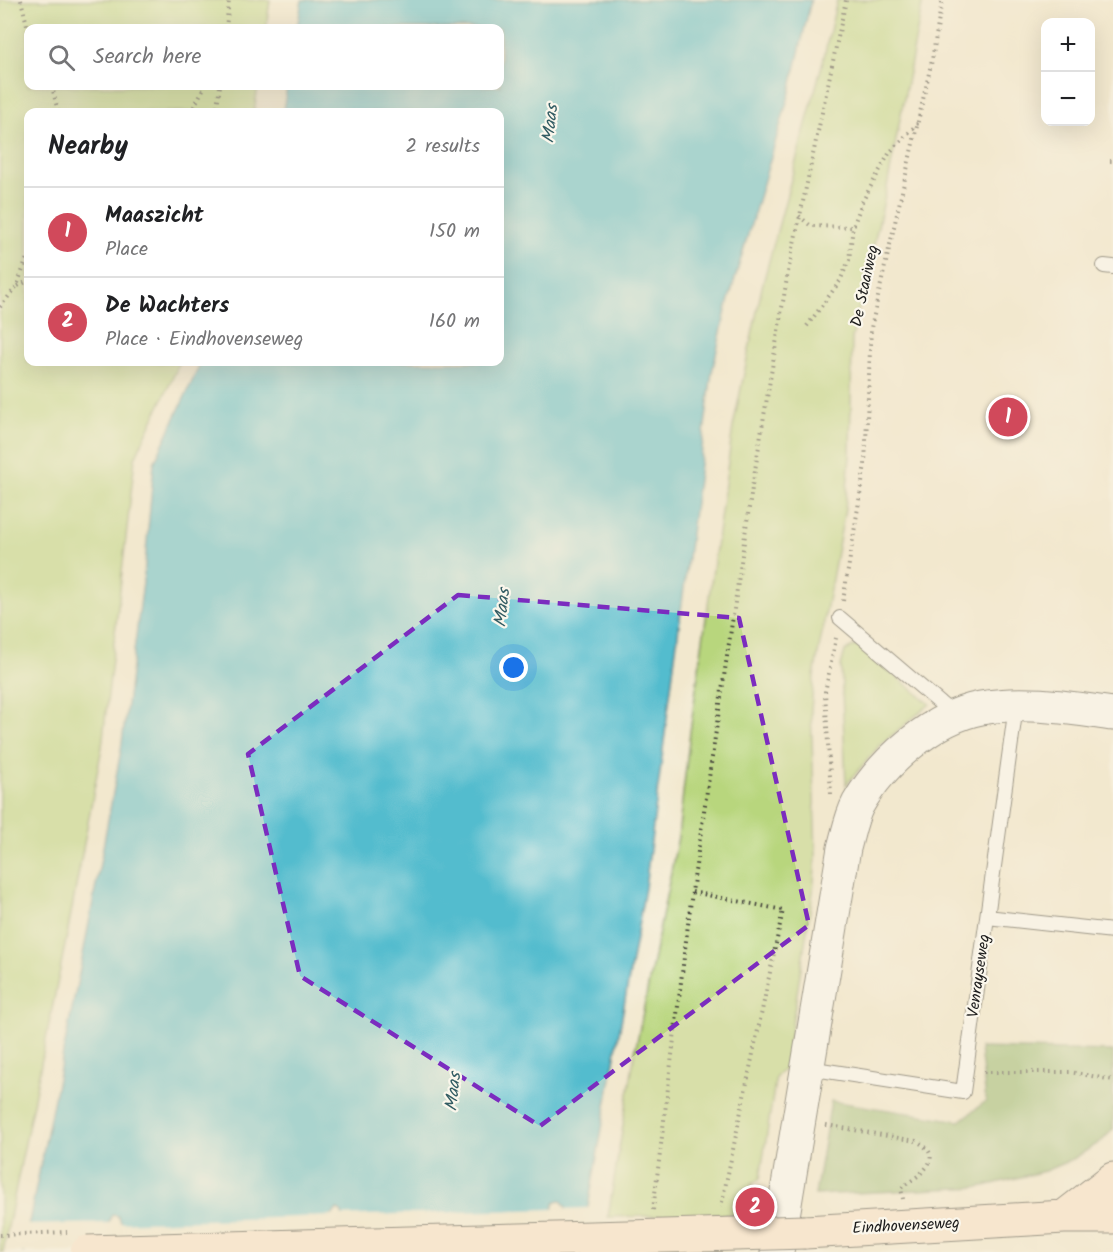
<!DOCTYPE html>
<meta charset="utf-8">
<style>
:root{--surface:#fff;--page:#f2f2f2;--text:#202124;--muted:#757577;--line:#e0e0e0;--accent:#d1495b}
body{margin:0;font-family:Kalam,sans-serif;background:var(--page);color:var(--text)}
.controls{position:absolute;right:18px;top:18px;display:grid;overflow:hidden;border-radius:12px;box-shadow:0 6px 24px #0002}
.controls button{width:54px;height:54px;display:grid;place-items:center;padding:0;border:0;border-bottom:2px solid var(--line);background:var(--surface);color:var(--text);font:30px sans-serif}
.you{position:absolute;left:514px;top:668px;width:21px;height:21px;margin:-15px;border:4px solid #fff;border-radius:50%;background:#1a73e8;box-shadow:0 0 0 9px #1a73e833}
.badge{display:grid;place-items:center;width:39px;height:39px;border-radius:50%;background:var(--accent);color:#fff;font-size:20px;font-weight:700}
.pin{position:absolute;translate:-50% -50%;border:3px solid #fff;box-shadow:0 2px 6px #0006}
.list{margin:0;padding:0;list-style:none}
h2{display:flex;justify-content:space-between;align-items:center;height:78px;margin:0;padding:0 24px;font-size:26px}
h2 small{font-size:20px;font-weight:400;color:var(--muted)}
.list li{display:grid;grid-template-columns:39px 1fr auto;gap:18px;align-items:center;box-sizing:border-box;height:90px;padding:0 24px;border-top:2px solid var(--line)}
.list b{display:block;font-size:22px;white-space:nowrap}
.list p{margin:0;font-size:20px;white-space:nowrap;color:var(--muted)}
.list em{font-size:20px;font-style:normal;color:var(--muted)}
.icon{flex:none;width:33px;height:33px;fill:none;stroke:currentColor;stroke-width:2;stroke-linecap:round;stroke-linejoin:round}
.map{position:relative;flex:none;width:1113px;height:1252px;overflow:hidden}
.search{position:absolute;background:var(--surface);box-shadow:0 6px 24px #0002;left:24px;top:24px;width:480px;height:66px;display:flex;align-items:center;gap:15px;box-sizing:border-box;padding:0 21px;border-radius:12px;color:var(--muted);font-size:22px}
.panel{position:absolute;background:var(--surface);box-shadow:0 6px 24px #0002;left:24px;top:108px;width:480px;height:258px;border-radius:12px}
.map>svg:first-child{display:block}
.green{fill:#b8d67d;stroke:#6a794c;stroke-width:1.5}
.forest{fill:#92b76c;stroke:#576a44;stroke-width:1.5}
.water{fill:#52bcce;stroke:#376c75;stroke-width:1.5}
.pier{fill:#f2e8ce}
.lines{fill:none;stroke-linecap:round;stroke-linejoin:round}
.service-casing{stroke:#3c3b37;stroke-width:16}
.tertiary-casing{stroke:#3c3b37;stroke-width:35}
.secondary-casing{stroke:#3c3b37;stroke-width:35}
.path{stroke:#3c3b37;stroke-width:4;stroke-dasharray:1.5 4.5;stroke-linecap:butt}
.service{stroke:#fff;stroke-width:14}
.tertiary{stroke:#fff;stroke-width:33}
.secondary{stroke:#fce5cf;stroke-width:33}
.secondary-bridge-casing{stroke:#3c3b37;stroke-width:35;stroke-linecap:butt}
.path-bridge{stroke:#3c3b37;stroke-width:4;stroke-dasharray:1.5 4.5;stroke-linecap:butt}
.secondary-bridge{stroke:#fce5cf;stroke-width:33}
.marked{fill:none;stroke:#7b2cbf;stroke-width:4.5;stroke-dasharray:12 8;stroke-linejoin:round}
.labels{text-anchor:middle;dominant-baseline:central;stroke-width:4.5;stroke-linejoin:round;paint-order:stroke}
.street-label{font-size:16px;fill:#1c1c1c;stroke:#fbf7ec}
.water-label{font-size:18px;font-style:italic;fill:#325c63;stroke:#fbf7ec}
</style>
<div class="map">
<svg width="1113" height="1252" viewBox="0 0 1113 1252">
<rect width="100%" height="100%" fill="#fbf7ec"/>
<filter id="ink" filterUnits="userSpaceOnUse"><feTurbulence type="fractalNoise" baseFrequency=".0167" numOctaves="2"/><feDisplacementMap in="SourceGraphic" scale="12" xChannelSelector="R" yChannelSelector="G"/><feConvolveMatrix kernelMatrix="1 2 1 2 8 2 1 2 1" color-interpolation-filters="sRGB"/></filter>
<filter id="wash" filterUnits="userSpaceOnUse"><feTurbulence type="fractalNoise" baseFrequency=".008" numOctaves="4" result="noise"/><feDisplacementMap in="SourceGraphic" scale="24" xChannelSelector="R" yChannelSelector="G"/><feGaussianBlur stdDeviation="1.35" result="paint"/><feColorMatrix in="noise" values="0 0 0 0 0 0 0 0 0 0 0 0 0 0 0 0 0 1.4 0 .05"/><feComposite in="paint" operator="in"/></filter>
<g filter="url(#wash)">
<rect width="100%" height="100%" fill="#f2e8ce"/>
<path class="green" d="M0,0H270L266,28H28V86H258L254,112H28V362H180L135,458L102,747L67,935L3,1252H0Z
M837,0H923L886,192L852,338L850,456L845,509L814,676L811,710L816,856L813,892L785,1069L776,1076L760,1178L752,1184L747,1214L608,1217L635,1052L678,837L690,732L733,427L762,287L823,61Z
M857,645L930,704L880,745L846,785L841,666L845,651Z"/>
<path class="forest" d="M980,1048L1113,1051V1129L1102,1141L1073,1159L1045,1171L980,1187L815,1195L831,1101L960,1121L986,1101Z"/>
<path class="water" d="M302,0H811L790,92L727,306L712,372L645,888L580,1252H559L566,1207L561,1200L556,1201L554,1204L546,1252L343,1217L342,1213L337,1209L331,1217L117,1252L121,1222L118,1216L114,1215L111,1216L109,1223L23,1252L86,939L121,750L144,575L154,463L201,362H500V112H283L287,86H500V28H297Z"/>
<path class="pier" d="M590,1208L583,1252H556L562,1209Z
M556,1209L549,1252H334L340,1216Z
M335,1216L328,1252H114L118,1223Z
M112,1223L107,1252H20L26,1225Z"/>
</g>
<g filter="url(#ink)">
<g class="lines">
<defs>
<path id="service" d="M1104,266L1113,267
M840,618L954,715
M987,917L1113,931
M808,1068L963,1092L1016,706"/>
<path id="tertiary" d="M777,1252L844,848C848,834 851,817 858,804C882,762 933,717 981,708C1024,700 1070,708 1113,714"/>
<path id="secondary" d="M1064,1217L1113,1179
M805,1232L1064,1217H1113"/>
</defs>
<use href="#service" class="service-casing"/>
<use href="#tertiary" class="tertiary-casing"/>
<use href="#secondary" class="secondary-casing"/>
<path class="path" d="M21,0L28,29
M226,28L229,0
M52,86L58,112
M191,112L205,86
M216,112L220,86
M1110,161H1113
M799,216L811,226L853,227
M18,286L28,281
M0,307L17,286L28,255
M807,326L840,281L849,260L853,227L862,202L890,152L918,123
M843,601L865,464L871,328L932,60L942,0
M831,794L825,692L836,638
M692,892L783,910L721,1207
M984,1072H1070L1113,1080
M826,1125L916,1141C949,1158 918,1176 901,1188L903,1199
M653,1210L692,892L752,488L788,272L846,0"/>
<use href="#service" class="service"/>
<use href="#tertiary" class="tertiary"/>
<use href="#secondary" class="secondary"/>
<defs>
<path id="secondary-bridge" d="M87,1252L805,1232"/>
</defs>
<use href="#secondary-bridge" class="secondary-bridge-casing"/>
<path class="path-bridge" d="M0,1235L67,1232"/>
<use href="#secondary-bridge" class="secondary-bridge"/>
</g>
</g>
<path d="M0 0H1113V1252H0ZM458,595L739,618L809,925L540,1126L300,976L248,754Z" fill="#f2e8ce" fill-opacity=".55" fill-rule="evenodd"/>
<path class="marked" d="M458,595L739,618L809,925L540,1126L300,976L248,754Z"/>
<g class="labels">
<g class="street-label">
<text transform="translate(865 286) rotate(-78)">De Staaiweg</text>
<text transform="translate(979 976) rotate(-82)">Venrayseweg</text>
<text transform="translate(906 1226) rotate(-3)">Eindhovenseweg</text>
</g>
<g class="water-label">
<text transform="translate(551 124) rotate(-84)">Maas</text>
<text transform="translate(503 608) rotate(-84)">Maas</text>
<text transform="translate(454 1092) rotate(-84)">Maas</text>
</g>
</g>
</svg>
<div class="controls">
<button>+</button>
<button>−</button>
</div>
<div class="you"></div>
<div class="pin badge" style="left:1008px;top:417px">1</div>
<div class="pin badge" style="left:755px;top:1207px">2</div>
<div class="search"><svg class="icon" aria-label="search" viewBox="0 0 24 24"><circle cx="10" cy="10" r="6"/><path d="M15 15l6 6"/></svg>Search here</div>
<section class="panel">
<h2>Nearby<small>2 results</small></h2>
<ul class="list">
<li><span class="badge">1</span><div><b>Maaszicht</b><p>Place</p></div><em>150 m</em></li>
<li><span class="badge">2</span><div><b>De Wachters</b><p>Place · Eindhovenseweg</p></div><em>160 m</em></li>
</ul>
</section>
</div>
